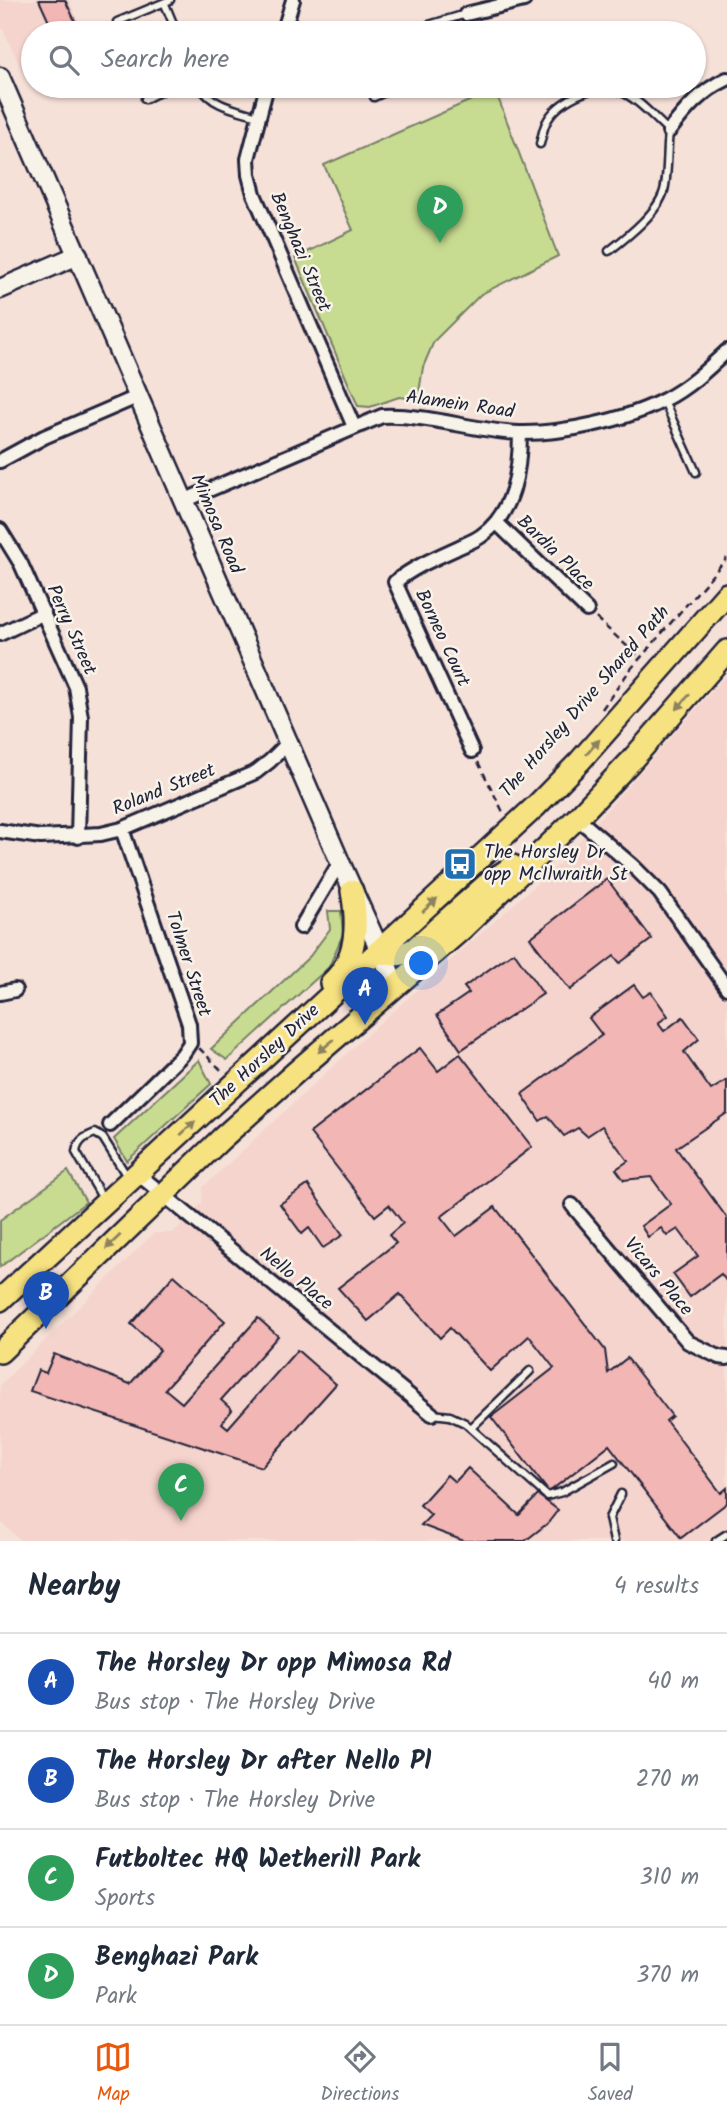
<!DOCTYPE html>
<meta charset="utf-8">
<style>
:root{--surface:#fff;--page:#f6f6f7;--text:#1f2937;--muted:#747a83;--line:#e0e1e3;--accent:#ea580c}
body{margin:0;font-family:Kalam,sans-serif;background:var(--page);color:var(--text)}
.you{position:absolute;left:422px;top:964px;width:24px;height:24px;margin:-18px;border:5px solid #fff;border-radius:50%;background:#1a73e8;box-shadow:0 0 0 10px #1a73e833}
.badge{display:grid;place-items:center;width:46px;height:46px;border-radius:50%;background:var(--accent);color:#fff;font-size:23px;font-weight:700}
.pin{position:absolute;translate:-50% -58px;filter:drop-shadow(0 2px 4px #0008)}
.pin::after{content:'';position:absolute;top:37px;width:24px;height:21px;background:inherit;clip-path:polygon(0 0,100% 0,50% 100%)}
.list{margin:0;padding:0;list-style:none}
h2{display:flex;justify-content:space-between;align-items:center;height:91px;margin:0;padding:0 28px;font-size:30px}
h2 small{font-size:23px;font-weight:400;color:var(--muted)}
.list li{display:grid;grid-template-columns:46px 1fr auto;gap:21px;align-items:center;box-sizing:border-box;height:98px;padding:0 28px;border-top:2px solid var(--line)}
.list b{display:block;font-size:26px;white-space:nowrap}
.list p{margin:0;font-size:23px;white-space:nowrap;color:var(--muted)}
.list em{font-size:23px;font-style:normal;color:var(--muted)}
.icon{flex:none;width:38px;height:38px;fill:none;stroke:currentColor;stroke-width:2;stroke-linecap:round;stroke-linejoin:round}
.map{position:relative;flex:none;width:727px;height:1541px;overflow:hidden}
.search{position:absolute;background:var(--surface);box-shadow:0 2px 5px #0004;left:21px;right:21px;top:21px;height:77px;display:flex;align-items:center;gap:18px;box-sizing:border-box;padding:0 24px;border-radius:38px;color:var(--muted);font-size:26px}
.sheet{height:483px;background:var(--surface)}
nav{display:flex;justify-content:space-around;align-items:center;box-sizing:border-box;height:98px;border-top:2px solid var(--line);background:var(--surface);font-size:19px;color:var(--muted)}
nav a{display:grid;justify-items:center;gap:4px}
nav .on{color:var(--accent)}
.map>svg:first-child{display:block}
.built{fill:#f5d4cd}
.green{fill:#c8dc91;stroke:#757f66;stroke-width:2}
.building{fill:#f2b6b4;stroke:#22223b;stroke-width:2}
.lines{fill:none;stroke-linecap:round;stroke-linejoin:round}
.lane-casing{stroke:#22223b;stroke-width:11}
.street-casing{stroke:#22223b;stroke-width:18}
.secondary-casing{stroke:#22223b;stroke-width:23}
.primary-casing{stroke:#22223b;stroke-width:26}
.path{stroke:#22223b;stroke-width:2.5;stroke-dasharray:7 5;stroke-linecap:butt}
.lane{stroke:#f7f3e8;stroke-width:6}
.street{stroke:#f7f3e8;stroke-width:12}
.secondary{stroke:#f7f3e8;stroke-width:18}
.primary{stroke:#f7e281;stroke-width:21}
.oneway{fill:#8c825e}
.labels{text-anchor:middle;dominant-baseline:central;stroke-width:5;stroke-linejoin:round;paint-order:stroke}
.street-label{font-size:19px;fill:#22223b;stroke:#f7f3e8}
.poi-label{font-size:19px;fill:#22223b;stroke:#f7f3e8;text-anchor:start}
</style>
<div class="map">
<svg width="727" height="1541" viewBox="0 0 727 1541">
<rect width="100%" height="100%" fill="#f6e1d8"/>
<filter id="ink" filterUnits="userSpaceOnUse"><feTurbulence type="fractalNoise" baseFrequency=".0143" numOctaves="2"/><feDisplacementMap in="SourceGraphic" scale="14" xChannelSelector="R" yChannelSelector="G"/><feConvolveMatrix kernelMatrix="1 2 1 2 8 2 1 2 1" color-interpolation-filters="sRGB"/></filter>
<g filter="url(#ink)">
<path class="built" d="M0,0H69L84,33H33V70L24,75L0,23Z
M727,674V1541H21L0,1521V1385L154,1233H173L202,1203L203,1187L383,1020L558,865Z"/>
<path class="green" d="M490,93L497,95L558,256L481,294L434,341L423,367L418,399L399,397L370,407L358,406L295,258L353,230L324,165L478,97Z
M328,911H341L343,934L329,967L227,1060L211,1049L310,956L330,929Z
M199,1060L211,1084L127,1161L114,1139Z
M68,1171L86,1202L0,1267V1220Z"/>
<path class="building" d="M39,0H65L81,33H54Z
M607,879L652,939L620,963L614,956L570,990L530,938Z
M514,952L543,994L461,1050L437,1015L469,993L464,987Z
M634,985L643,997L651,992L668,1016L658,1023L664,1031L683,1017L699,1039L684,1052L711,1090L727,1080V1113L676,1148L727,1218V1282L721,1274L690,1297L673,1274L698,1256L678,1229L667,1236L661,1228L648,1237L641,1226L671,1204L651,1177L624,1180L616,1169L628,1161L602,1126L587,1136L578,1128L564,1136L548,1116L540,1121L522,1094L602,1035L589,1018Z
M420,1048L438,1071L460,1054L532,1147L441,1217L456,1236L495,1207L605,1350L608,1373L627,1358L672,1416L666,1421L721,1493L727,1488V1503L681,1538L609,1445L549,1492L491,1417L554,1368L529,1336L490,1371L450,1328L440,1338L400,1294L368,1321L338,1288L396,1243L389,1235L403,1223L389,1205L375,1216L310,1133Z
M308,1185L343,1235L323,1248L309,1228L302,1234L280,1204Z
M174,1275L225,1321L165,1389L182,1403L258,1318L278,1336L221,1400L232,1410L222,1423L228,1428L297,1350L336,1384L262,1467L30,1391L38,1370L46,1373L54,1354L130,1384L160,1350L131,1324Z
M468,1468L519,1515L538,1495L558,1510L548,1523L525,1541H464L421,1525L431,1515L420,1505L447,1475L455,1482Z"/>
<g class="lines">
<defs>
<path id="lane" d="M165,4L177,33
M117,22L170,0
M417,33L429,25L466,14
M200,86C213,107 236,109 258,116
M374,97L398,86
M145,99L171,86
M540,144C542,137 543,129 546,123C556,102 594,82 617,90C637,97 653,117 669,131C667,149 668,168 665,186C662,210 627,237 609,251
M664,401L696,472
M103,1199L76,1152C78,1140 85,1137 95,1133L103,1138L128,1178
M432,1414L450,1416L465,1423L547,1496L562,1492L614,1463
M471,1428L530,1371
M614,1541L609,1518L621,1494
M716,1541L727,1534"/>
<path id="street" d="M466,14L524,0
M283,33L293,0
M267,86L248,159L249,175L254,194L354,427
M669,131C686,109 701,91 727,79
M0,461L44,437L137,397
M183,501L382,416C428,414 473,431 519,433C562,434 627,420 664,400C688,388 708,369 727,351
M497,523L587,610
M0,530L21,564L76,687L81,717L78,837
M0,634L44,613
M472,751L395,582C414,567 435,558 457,548C465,544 474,541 481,536C514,513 520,470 520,433
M577,818L633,866L660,893L727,988
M0,831L41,837L101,834L122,829L256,772L270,761L288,743
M301,927L340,862
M0,993L15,990
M110,1125L182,1055L190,1043L189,1024L122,829
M138,1174L432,1414
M572,1205L688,1342L719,1357L727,1358"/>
<path id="secondary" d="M0,77L340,862L396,986
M0,289L78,255"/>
<path id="primary" d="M379,951C393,957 401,956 414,949L486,885L513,866
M331,983C358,959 358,924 352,891
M0,1300L536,806L580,761L727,594
M0,1352L221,1139L296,1072L463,928L577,818L630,762L727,651"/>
</defs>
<use href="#lane" class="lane-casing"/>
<use href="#street" class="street-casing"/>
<use href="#secondary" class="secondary-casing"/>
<use href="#primary" class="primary-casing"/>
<path class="path" d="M471,86L472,100
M596,618L640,658
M602,709L630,670L727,558
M478,762L503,812
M199,1048L224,1073"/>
<use href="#lane" class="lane"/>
<use href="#street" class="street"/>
<use href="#secondary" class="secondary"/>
<use href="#primary" class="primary"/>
</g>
<defs><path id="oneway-solid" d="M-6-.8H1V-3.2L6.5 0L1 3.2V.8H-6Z" transform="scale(1.75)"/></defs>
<g class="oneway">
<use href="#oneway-solid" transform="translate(683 702) rotate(131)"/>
<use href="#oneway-solid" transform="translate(593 747) rotate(-49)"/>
<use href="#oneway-solid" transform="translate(430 905) rotate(-43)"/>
<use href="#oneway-solid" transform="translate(326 1046) rotate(140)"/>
<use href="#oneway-solid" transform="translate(188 1128) rotate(-43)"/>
<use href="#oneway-solid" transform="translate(113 1242) rotate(136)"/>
</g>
</g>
<defs>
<symbol id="bus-square" viewBox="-11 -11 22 22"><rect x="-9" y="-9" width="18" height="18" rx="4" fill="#1f6fb2" stroke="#f7f3e8"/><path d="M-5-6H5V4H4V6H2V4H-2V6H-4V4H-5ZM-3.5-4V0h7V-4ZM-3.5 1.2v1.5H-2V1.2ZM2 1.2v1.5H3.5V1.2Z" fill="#fff"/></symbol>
</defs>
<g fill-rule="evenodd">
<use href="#bus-square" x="441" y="845" width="38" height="38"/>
</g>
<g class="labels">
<g class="street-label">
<text transform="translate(300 252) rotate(67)">Benghazi Street</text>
<text transform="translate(460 405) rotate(8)">Alamein Road</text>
<text transform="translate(216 524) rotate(67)">Mimosa Road</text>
<text transform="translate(555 553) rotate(44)">Bardia Place</text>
<text transform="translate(71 630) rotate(66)">Perry Street</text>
<text transform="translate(442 638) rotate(65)">Borneo Court</text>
<text transform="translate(585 702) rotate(-49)">The Horsley Drive Shared Path</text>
<text transform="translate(164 790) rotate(-22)">Roland Street</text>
<text transform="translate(188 964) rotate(72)">Tolmer Street</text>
<text transform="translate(265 1056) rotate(-43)">The Horsley Drive</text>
<text transform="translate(658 1277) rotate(50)">Vicars Place</text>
<text transform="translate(296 1279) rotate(39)">Nello Place</text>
</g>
<g class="poi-label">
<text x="484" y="853">The Horsley Dr<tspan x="484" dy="22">opp McIlwraith St</tspan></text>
</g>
</g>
</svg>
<div class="you"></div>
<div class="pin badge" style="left:365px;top:1025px;background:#1a4fb4">A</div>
<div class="pin badge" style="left:46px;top:1329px;background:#1a4fb4">B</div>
<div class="pin badge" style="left:181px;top:1521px;background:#2e9e5b">C</div>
<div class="pin badge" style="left:440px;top:243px;background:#2e9e5b">D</div>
<div class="search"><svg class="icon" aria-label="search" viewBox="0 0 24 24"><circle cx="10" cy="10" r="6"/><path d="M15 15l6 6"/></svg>Search here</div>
</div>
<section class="sheet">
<h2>Nearby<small>4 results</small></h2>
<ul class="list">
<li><span class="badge" style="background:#1a4fb4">A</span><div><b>The Horsley Dr opp Mimosa Rd</b><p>Bus stop · The Horsley Drive</p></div><em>40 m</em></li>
<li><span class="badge" style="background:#1a4fb4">B</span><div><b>The Horsley Dr after Nello Pl</b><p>Bus stop · The Horsley Drive</p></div><em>270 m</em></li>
<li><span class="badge" style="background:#2e9e5b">C</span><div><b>Futboltec HQ Wetherill Park</b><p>Sports</p></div><em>310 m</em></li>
<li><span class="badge" style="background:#2e9e5b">D</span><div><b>Benghazi Park</b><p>Park</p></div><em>370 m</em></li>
</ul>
</section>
<nav>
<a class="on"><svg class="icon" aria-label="map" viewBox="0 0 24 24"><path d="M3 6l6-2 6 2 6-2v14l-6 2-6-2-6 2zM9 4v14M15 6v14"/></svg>Map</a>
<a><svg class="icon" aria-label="directions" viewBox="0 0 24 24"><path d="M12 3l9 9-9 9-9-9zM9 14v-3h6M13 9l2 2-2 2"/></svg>Directions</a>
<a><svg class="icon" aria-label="saved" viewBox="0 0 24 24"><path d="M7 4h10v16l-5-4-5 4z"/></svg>Saved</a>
</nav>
